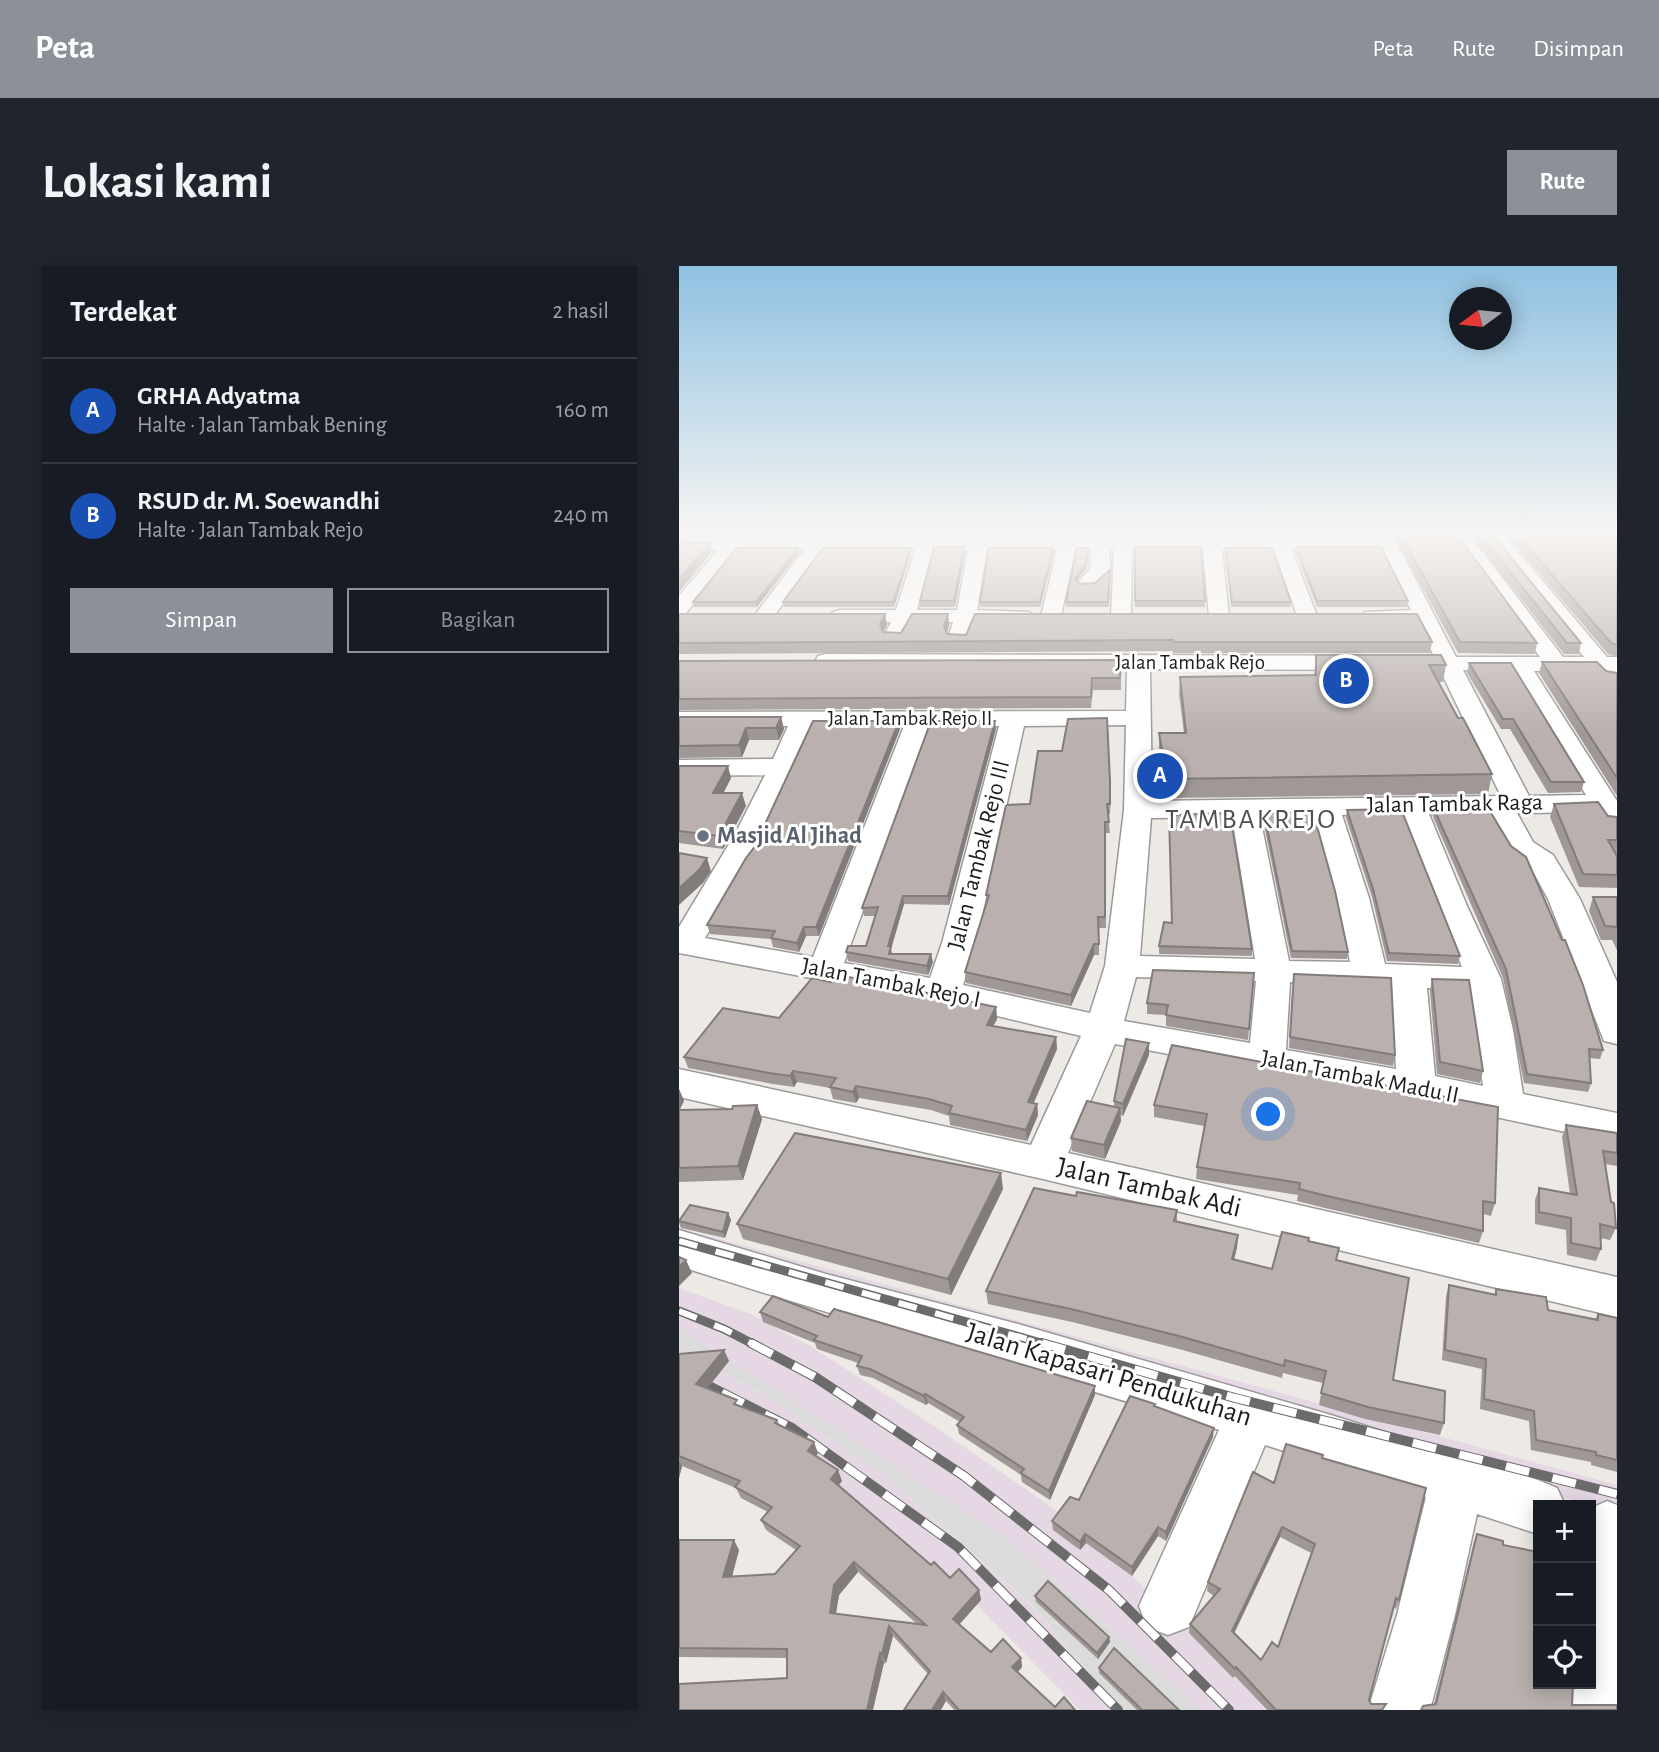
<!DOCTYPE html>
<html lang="id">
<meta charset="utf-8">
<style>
:root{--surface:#171b24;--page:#20242c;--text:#f1f3f6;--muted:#9ea1a6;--line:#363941;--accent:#8c9099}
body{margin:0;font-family:"Alegreya Sans",sans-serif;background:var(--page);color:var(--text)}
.controls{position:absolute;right:21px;bottom:21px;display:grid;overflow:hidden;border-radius:0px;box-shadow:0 4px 18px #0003}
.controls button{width:63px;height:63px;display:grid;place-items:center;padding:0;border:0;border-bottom:2px solid var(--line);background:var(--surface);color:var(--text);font:35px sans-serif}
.compass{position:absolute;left:770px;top:21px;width:63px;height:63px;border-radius:50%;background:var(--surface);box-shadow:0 4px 18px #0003;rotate:255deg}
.you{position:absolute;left:590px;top:849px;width:24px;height:24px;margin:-18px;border:5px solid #fff;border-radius:50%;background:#1a73e8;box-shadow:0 0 0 10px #1a73e833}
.badge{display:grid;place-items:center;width:46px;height:46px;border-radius:50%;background:var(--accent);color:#fff;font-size:23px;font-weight:700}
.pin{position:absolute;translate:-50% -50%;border:4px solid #fff;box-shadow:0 2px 7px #0006}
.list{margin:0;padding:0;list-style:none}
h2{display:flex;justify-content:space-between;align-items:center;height:91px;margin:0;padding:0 28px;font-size:30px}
h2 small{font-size:23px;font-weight:400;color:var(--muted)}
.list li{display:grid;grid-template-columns:46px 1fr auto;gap:21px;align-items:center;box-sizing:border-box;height:105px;padding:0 28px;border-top:2px solid var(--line)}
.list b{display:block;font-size:26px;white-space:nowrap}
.list p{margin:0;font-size:23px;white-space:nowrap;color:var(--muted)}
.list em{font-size:23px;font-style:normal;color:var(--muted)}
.actions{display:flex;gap:14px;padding:21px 28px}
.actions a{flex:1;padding:16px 0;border:2px solid var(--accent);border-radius:0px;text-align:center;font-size:24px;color:var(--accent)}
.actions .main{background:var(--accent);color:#fff}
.icon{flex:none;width:38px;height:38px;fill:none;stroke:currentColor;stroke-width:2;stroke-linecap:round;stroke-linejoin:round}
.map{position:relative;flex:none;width:938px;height:1444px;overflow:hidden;border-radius:0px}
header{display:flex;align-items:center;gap:42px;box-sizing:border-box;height:98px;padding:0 35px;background:var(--accent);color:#fff}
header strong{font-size:33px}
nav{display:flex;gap:38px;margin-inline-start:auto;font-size:24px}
.intro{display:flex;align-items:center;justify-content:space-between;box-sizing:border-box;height:168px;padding:0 42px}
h1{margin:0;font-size:49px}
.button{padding:18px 32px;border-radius:0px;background:var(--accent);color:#fff;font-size:24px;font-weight:700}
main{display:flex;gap:42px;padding:0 42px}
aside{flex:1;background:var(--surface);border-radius:0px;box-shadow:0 4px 18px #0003}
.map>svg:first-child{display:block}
.residential{fill:#dbdbdb}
.industrial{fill:#e6d7e5}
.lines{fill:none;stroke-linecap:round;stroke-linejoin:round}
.minor-casing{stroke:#9a9a9a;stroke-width:3}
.minor{fill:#fff;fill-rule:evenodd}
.rail-far1-casing{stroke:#6b6b6b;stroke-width:9}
.rail-casing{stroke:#6b6b6b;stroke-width:10}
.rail-far1{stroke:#fff;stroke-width:6;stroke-dasharray:19;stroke-linecap:butt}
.rail{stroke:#fff;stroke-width:8;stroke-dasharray:24;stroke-linecap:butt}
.wall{fill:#a09896;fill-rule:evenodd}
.shaded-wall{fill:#827c7a}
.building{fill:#bab1ae;stroke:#827c7a;stroke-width:2;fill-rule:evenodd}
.worship-dot{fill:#6b7280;stroke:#fff;stroke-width:2.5}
.labels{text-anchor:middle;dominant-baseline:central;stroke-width:6;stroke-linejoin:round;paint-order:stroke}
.far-street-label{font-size:21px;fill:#1d1d1d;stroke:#fff}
.street-label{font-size:24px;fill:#1d1d1d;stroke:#fff}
.worship-label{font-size:24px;font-weight:bold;fill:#5b616d;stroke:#fff;text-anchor:start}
.quarter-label{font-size:28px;letter-spacing:2px;fill:#505050;stroke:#fff}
.near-street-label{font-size:28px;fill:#1d1d1d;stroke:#fff}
</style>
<header>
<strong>Peta</strong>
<nav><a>Peta</a><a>Rute</a><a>Disimpan</a></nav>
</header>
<div class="intro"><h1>Lokasi kami</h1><a class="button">Rute</a></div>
<main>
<aside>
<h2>Terdekat<small>2 hasil</small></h2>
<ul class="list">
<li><span class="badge" style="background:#1a4fb4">A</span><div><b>GRHA Adyatma</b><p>Halte · Jalan Tambak Bening</p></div><em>160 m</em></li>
<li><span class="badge" style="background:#1a4fb4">B</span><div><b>RSUD dr. M. Soewandhi</b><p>Halte · Jalan Tambak Rejo</p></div><em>240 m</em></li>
</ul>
<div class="actions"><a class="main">Simpan</a><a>Bagikan</a></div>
</aside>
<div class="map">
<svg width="938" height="1444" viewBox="0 0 938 1444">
<rect width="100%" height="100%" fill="#ede9e5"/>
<path class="residential" d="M0,1062L327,1272L523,1444H442L353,1339L204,1208L78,1124L0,1084Z"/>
<path class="industrial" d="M0,962L938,1219V1246L0,980Z
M0,1022L74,1049L131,1080L246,1154L400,1260L562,1413L586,1444H523L327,1272L0,1062Z
M0,1084L78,1124L204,1208L353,1340L442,1444H401L282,1323L0,1137Z"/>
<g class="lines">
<defs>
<path id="minor" d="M241,266H259L257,273L698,274L694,266H712L777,391H861L770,266H788L884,391H905L806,268L808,266H827L825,269L928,391H938V415C927,418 922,413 916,405H855L938,535V562L926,560L917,546L838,547L854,576L874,589L901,633L938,716V778L925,775L869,633L851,600L832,587L809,547L750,548L788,640L822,713L834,764L844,828L938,847V877L737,834L436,778L389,887L938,1011V1051L364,913L0,831V803L352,879L402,770L264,737L0,687V661L56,568L86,509L0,510V494L94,493L109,460H0V446L447,445L448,403L139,400L136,395L139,390L147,388L755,390L738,356L686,354L683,350L686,346L732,344L703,284H613L638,350L635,354H621L618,350L595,284H543L550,350L547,354H533L530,350L524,284H453L452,350L449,354H435L432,350L435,284H430C430,289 432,298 431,303C427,315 414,324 402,321L399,317L411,302L412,284H396L382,350L379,354H365L362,350L378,284H308L298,344L350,346L353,350L350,354L343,356H295L288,377H272L269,372L274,356H233L224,375H208L205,370L212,356H161L154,354L151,350L154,346L161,344H217L236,284H144L92,354H78L75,350L125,284H58L7,347L0,349V330L39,284L0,283V273H239ZM254,284H289L278,344H238ZM471,403L761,404L822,530L473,535ZM784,404H831L907,529L850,530ZM447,459L445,544L426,700L411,747L284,719L297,677L345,460ZM134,460H225L134,691L26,672C67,603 105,533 134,460ZM251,460H320L263,677L251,712L165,697ZM722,548L783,701L706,698L690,632L663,549ZM635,550L658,632L671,696L610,695L581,551ZM553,551L576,693L461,690L472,552ZM457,711L577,715L571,777L445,755ZM611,716L713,720L717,803L607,784ZM748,722L790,723L804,820L756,810Z
M0,964L147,1008L339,1058L652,1149L859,1214L878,1222L886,1239H859V1268L798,1248L776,1349L751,1444H689L718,1349L747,1231L586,1179L510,1361L489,1369L468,1361L460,1340L540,1164C361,1108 179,1058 0,1000Z
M928,1235L938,1239V1444H890L891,1418H912V1242Z"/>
</defs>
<use href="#minor" class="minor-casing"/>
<use href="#minor" class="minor"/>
<defs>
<path id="rail-far1" d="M0,975L369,1079
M0,1045L45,1063L76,1079"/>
<path id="rail" d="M72,1077L136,1111L285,1210L430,1324L550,1444
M363,1077L556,1132L938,1228
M0,1105L113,1162L279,1281L439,1444"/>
</defs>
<use href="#rail-far1" class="rail-far1-casing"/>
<use href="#rail" class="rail-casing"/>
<use href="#rail-far1" class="rail-far1"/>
<use href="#rail" class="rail"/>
</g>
<path class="wall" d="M0,266H240L237,270L0,271Z
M259,266H694V271L260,270Z
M713,266H776L858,377L856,388L779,387Z
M790,266H811L902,377L900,388H885Z
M829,266H938V390L929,388L828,269Z
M456,281L526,335V341H456Z
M617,281L729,335L728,341H638L617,287Z
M374,282L375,287L361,341H301V336Z
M409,282L408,301L398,315L400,318L416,317L431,304L430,341H387V336Z
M546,282L612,336L611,341H552Z
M120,287L78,341H15L14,336Z
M232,287L215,341H105L104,336Z
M286,287L276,341H241V335Z
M0,348H206L208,359L204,366L222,367L269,348L270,359L268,368L287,369L753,376L751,387H494V385L0,388Z
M637,389L767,399L764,416H759L779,452L813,508L809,528L488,532L480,485V467H505L500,428L501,411L635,409Z
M442,394V424H414L412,442L0,444V395Z
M863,396L938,407V530L860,407Z
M790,397L905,516L902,526L869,527L831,463H822L788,407Z
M0,451H102L105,463L100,474H70L63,491L0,492Z
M220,455L221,463L140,670H127L120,686L94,681L92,673L31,668L28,659L88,565L86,558Z
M317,463L270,639L225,638L212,683L213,688L254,696L249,709L169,695L167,686L187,680L197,650H185L183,642Z
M0,500L52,512L44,527L67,540L44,583L0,577Z
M432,525L431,548H429L431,567H427V662H420V689H415L392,740L287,717L286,706L308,637L307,629L351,538Z
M875,538L938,551V587H936L938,590V622L900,621L871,551Z
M755,543L883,674L924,784L921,793L910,792L912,817L909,826L845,817L824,712L754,551Z
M668,544L781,690L779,698L708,695L693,631L667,552Z
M585,547L669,686L668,693L612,692L584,554Z
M914,631H938V684L933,674H922L910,645Z
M492,657L573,683V690L480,688V680Z
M575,707L569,774L487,760V749L468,748V737Z
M615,708L716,789L714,800L610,782Z
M753,713L804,805L801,817L758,808L751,725Z
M152,716L317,741L318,753L314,760L377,771L378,783L354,837L358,838L359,849L348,875L271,859L270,850L252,844L180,832L177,837L154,833L151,822L118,816L115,821L94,818L9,802L5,791L100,752Z
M470,777V789L444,850L441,849L442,855L426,893L393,885L392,872L435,841V835Z
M493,779L816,937L812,950L804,948V965L800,977L646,942L618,935L619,929L517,913L518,901L525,860L475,851V839Z
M0,823L5,835L0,844L53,843L78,839L83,853L64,914L0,916Z
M887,859L938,867V900L926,898L937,962L931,974L921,972L922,983L917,995L888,989L887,964L856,958V934L860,922L891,928L883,871Z
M324,923L272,1029L64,973L58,958Z
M397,930L498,944V955L559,969L558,981L555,994L593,1003L629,975L657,994L714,1114L765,1157L761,1169L686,1153L640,1139L644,1117L604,1107L603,1112L500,1083L393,1056L309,1038L307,1025Z
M49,947L52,954L46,972L2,962L0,957V954Z
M770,1019L815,1029L817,1023L869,1044L916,1053L919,1048L938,1052V1206L912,1199V1196L852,1184L850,1155L801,1143L803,1103L763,1094L767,1030Z
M81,1046L149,1051L416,1129L371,1234L343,1216L342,1209L280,1168L278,1159L281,1156L249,1137L247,1139L194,1112L181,1109L178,1100L179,1097L138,1083L136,1077L84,1056Z
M45,1084L50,1095L28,1122L61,1140L98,1154L100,1158L139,1187L137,1190L163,1215L160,1219L252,1299L271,1312L300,1324L302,1334L280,1359L312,1386L342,1392L343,1401L339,1406L376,1441L396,1444H275L267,1435L249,1408L214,1370L207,1397L108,1412V1392L0,1391V1274L60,1284L53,1311L96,1308L117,1284L87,1264L82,1254L89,1246L62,1232L57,1222L3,1200L0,1212V1088ZM179,1306L238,1358L157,1348L160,1329Z
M476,1138V1140L534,1171L487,1275L479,1270L453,1310L407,1277L401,1284L374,1264L373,1255L400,1234Z
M643,1192L720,1334L717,1343L715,1342L690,1434L692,1438L704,1444H588L556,1410L554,1412L510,1367L511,1358L535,1330L528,1325L529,1316L595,1217ZM601,1271L632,1287L599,1381L582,1394L555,1368Z
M798,1268L824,1279L857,1393L859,1418L755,1438L795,1276Z
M356,1330L430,1371L431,1376L419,1393L357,1336Z
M420,1402L500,1444H458L420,1407Z"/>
<path class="shaded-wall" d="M31,277L33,286L0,326V313Z
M285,281L286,287L276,341L275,335Z
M119,282L120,287L78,341L77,336Z
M232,282V287L215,341L214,336Z
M374,282L375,287L361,341V336Z
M409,282L408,301L396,317V312Z
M206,348L208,359L203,369L201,358Z
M269,348L270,359L266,371L265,360Z
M102,451L105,463L100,474L97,462Z
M220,455L221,463L140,670L137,661Z
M316,455L317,463L270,639L269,630Z
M67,462L70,474L63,491L60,479Z
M49,500L52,512L38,540L34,527Z
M63,527L67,540L44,583L40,570Z
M28,592L32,605L24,617L0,639V622Z
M224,630L225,638L212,683L213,689L211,696L209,680Z
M125,661L127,670L120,686L118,677Z
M415,678V689L392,740V729Z
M252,688L254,696L249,709L248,700Z
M317,741L318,753L309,770L308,759Z
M377,771L378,783L350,848L349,836Z
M470,777V789L444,850V838Z
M114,805L118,816L115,821L111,810Z
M177,820L180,832L177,837L174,826Z
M0,823L5,835L0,845Z
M358,838L359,849L348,875L347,864Z
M78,839L83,853L64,914L59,900Z
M441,842L442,855L426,893L425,879Z
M322,907L324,923L272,1029L269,1013Z
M49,947L52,954L46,972L44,966Z
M559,969L558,981L552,1006L553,993Z
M7,994L13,1007L0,1020V1001Z
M45,1084L50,1095L23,1129L17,1118Z
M416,1120V1129L371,1234L370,1225Z
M246,1128L249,1137L247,1139L245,1130Z
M535,1162L534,1171L487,1275V1266Z
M135,1176L139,1187L133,1195L129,1185Z
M0,1194L3,1200L0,1212Z
M159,1204L163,1215L156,1223L152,1213Z
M479,1261V1270L453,1310V1301Z
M603,1261L601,1271L551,1375L553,1365Z
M406,1268L407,1277L401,1284V1276Z
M55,1274L60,1284L50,1321L44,1311Z
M175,1296L179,1306L160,1329L155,1357L151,1347L155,1319Z
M300,1324L302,1334L276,1363L274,1353Z
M210,1360L214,1370L207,1397L203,1388Z
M430,1371L431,1376L419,1393L418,1387Z
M201,1387L205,1397L194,1444H188Z
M342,1392L343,1401L335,1410L333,1401Z
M264,1426L267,1435L262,1444H253Z"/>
<path class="building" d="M720,266H776L858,377L781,376Z
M799,266H811L902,377H888Z
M836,266H938V379L932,377Z
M0,276L31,277L0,313Z
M255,281H285L275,335H241Z
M456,281H522L526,335H456Z
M617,281H702L729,335H638Z
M58,282H119L77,336H14Z
M144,282H232L214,336H104Z
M310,282H374L361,336H301Z
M398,282H409L408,296L396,312L400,318L416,317L431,304L429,336H387Z
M546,282H593L612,336H553Z
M0,348H206L201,358L204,366L222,367L233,348H269L265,360L268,368L287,369L296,348H738L753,376H495L494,374L0,377Z
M637,389H762L767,399H750L779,452H784L813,508L488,513L480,467H507L501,411L637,409Z
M442,394L441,412H413L412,431L0,433V395Z
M863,396H918L927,405L938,407V512Z
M790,397H832L905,516H872L834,453H824Z
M0,451H102L97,462H67L60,479L0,480Z
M428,452L431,515V538H428L430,556H426V651H419L420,678H415L392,729L286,706L310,629H307L327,539L351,538L359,485H383L389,453Z
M134,455H220L137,661H125L118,677L92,672L96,665L28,659L67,592L90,562L86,558Z
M252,455H316L269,630H224L209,680H212L210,688H252L248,700L167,686L169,680H187L199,641L183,642Z
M0,500H49L34,527H63L40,570L0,565Z
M919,536L929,550L938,551V574H929L938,590V609L904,608L875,538Z
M809,542L832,580L847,591L883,674H886L904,719L924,784L910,783L912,817L848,808L827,703L755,543Z
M722,543L781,690L710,687L694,623L668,544Z
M634,546L656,625L669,686L613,685L585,547Z
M551,547L573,683L480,680L485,656L493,657L490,549Z
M0,587L28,592L20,604L0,622Z
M914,631H938V661L926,660Z
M474,704L575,707L570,763L487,749L489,739L468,737Z
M155,708L317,741L308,759L377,771L349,836L358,838L347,864L270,847L273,840L250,833L177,820L174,826L151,821L157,812L114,805L111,810L90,807L5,791L44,742L100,752L133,712L152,716Z
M615,708L712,712L716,789L611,771Z
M753,713L790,714L804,805L761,796Z
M447,773L470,777L444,838L435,835Z
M493,779L819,841L816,937L804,935V965L648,930L620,923L621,917L518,901L528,848L475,839Z
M408,835L441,842L425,879L392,872Z
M78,839L59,900L0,902V844L53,843L54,840Z
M887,859L938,867V887L924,885L932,936L935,937L937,962L921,958L922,983L892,977V952L860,946V922L898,929Z
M116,867L322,907L269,1013L58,958Z
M355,922L397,930L398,926L498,944L495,955L559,969L553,993L593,1003L603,966L630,972L629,975L660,982L657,994L730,1012L714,1114L766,1125L765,1157L689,1141L642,1127L647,1105L606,1094L605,1100L500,1070L392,1043L307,1025Z
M11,939L49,947L44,966L0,955Z
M0,991L7,994L0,1001Z
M770,1019L817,1029V1023L867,1031L869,1044L919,1054V1048L938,1052V1194L917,1189V1186L857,1174L855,1145L805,1133L807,1093L766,1084Z
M94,1030L149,1051L155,1043L416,1120L370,1225L342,1207L345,1203L278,1159L285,1151L246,1128L245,1130L191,1103L178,1100L183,1090L135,1074L138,1070L81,1046Z
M45,1084L17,1118L58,1134L55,1138L98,1154L96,1157L135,1176L129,1185L159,1204L152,1213L252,1299L255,1296L271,1312L280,1303L300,1324L274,1353L312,1386L324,1373L342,1392L333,1401L376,1441L385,1431L396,1444H280L264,1426L253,1444H225L251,1405L210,1360L203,1388L201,1387L188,1444H0V1418L108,1412V1383L0,1382V1274H55L44,1311L96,1308L121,1280L82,1254L93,1241L56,1221L61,1215L0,1190V1088ZM175,1296L247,1359L151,1347L155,1319Z
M451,1130L476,1138L475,1140L535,1162L487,1266L479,1261L453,1301L406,1268L401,1276L373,1255L391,1231L400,1234Z
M607,1178L644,1189L643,1192L747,1222L720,1334L717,1332L690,1434L692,1438H707L703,1444H597L557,1401L556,1403L511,1358L541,1323L529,1316L574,1206L595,1217ZM603,1261L636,1278L599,1381L593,1376L582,1394L553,1365Z
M798,1268L824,1275V1279L859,1286V1381L857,1393H859V1418H894L893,1439H938V1444H742L744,1440L757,1438Z
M369,1315L430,1371L418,1387L356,1330Z
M912,1334L914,1335V1356L912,1355Z
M435,1382L500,1444H463L420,1402Z"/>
<linearGradient id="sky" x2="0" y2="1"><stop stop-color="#8fc1e1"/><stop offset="0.57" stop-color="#f7f5f3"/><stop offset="1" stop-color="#f7f5f3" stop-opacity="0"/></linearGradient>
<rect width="938" height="468" fill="url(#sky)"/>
<circle class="worship-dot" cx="24" cy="570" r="7"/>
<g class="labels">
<g class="far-street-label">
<text x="511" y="396">Jalan Tambak Rejo</text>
<text x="231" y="452">Jalan Tambak Rejo II</text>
</g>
<g class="street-label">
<text transform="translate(776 538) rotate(-1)">Jalan Tambak Raga</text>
<text transform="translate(300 589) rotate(-76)">Jalan Tambak Rejo III</text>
<text transform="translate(212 717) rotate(11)">Jalan Tambak Rejo I</text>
<text transform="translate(681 811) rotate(11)">Jalan Tambak Madu II</text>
</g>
<g class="worship-label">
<text x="38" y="570">Masjid Al Jihad</text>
</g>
<g class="quarter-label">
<text x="572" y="554">TAMBAKREJO</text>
</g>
<g class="near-street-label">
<text transform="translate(470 922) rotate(13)">Jalan Tambak Adi</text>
<text transform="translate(430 1109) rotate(17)">Jalan Kapasari Pendukuhan</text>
</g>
</g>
</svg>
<div class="controls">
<button>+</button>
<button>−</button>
<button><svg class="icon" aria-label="locate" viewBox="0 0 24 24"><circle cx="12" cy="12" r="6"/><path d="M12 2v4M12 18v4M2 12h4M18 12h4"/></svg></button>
</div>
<svg class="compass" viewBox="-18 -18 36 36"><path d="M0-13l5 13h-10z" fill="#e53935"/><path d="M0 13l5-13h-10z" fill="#9ea1a6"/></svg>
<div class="you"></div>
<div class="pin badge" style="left:481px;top:510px;background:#1a4fb4">A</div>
<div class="pin badge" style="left:667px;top:415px;background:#1a4fb4">B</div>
</div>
</main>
